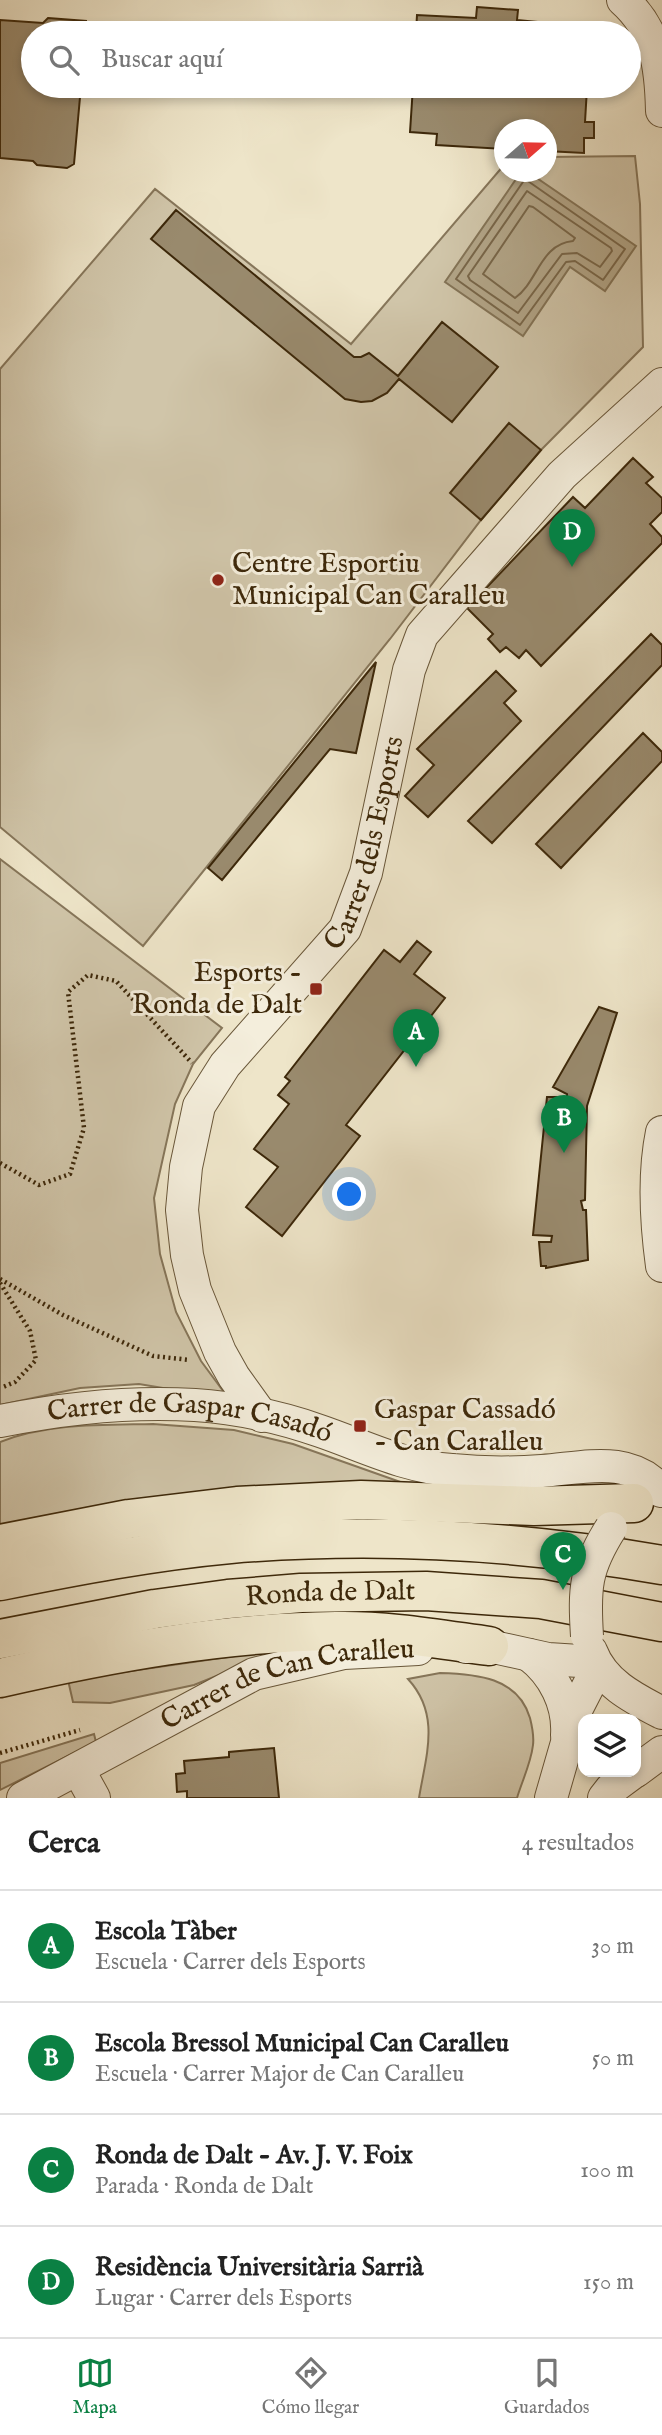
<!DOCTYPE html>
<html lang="es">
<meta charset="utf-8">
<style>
:root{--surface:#fff;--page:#f2f2f2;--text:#222;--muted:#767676;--line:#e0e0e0;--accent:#0b8043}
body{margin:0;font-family:"IM FELL English",serif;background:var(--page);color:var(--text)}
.controls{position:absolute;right:21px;bottom:21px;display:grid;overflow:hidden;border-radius:14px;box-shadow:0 4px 10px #0003}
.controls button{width:63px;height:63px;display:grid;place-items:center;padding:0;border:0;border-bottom:2px solid var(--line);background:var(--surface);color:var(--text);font:35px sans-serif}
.compass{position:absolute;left:494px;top:119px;width:63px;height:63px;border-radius:50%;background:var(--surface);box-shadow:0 4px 10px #0003;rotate:70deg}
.you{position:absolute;left:350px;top:1195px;width:24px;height:24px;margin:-18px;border:5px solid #fff;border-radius:50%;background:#1a73e8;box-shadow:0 0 0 10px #1a73e833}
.badge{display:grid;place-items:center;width:46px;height:46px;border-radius:50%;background:var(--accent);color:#fff;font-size:23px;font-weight:700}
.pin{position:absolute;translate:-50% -58px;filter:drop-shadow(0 2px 4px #0008)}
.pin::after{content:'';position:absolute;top:37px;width:24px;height:21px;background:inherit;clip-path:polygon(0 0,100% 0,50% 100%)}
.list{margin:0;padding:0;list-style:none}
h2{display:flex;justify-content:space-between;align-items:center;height:91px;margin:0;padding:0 28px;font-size:30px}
h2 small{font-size:23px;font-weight:400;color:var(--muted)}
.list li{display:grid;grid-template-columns:46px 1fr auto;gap:21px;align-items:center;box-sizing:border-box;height:112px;padding:0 28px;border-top:2px solid var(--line)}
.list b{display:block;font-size:26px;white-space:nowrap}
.list p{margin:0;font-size:23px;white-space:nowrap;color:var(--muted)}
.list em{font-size:23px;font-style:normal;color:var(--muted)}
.icon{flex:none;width:38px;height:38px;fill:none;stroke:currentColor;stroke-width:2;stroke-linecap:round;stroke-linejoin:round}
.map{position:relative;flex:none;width:662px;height:1798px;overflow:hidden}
.search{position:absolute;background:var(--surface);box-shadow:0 4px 10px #0003;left:21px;right:21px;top:21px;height:77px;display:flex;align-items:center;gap:18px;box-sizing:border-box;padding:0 24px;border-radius:38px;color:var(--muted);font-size:26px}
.sheet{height:539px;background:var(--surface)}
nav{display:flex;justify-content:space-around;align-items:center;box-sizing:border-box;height:98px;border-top:2px solid var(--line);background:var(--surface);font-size:19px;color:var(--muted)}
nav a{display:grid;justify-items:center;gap:4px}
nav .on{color:var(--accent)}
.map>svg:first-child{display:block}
.green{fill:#d0c5a9;stroke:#86765a;stroke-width:2}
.water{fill:#b2a588;stroke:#837356;stroke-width:2}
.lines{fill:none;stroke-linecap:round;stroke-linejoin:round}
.shore{stroke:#786649;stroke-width:2}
.building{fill:#998a6d;stroke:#3d280a;stroke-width:2}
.minor-casing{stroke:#69573a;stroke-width:34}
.highway-casing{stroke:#3d280a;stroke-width:41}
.path{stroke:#3d280a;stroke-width:4.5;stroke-dasharray:2 3.5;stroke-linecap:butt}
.minor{stroke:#f4eedc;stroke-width:32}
.highway{stroke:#eee5c9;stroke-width:38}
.minor-bridge-casing{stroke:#69573a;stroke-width:34;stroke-linecap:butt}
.minor-bridge{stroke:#f4eedc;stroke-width:32}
.poi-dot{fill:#8f2418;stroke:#f4eedc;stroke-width:2.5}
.labels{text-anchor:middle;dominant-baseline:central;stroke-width:6;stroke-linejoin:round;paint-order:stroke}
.poi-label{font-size:28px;fill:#3d280a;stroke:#f4eedc;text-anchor:start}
.street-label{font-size:28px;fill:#3d280a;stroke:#f4eedc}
</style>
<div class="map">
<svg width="662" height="1798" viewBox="0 0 662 1798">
<rect width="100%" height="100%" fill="#eee5c9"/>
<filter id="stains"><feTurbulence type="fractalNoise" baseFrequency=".00286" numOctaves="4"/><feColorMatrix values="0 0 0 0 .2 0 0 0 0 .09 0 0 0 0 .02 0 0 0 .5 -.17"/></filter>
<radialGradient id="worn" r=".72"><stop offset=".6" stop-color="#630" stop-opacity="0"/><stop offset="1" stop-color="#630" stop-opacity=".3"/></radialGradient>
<path class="green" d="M635,156L640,204L643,347L541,450L481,520L390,639L143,946L0,827V369L155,189L351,344L504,165V172H546L547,157Z
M0,859L222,1028L193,1064L175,1104L154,1198L160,1254L176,1312L201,1361L229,1399L139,1384L80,1388L0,1405Z
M153,1424L234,1430L293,1444L423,1490L0,1536V1442C49,1423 101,1425 153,1424Z
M284,1649L194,1685L110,1703L73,1702L68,1680Z
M440,1673C476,1674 518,1677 530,1718C532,1726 534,1737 533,1745C531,1763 522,1781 517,1798H419C426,1755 441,1715 408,1679Z
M94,1734L96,1742L0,1790V1763Z"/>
<path class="water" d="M521,172H528L636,246L605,291L570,267L523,336L445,282Z"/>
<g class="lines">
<path class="shore" d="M525,179L625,249L603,280L575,261L566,262L520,325L456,279Z
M527,191L611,248L612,251L600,267L577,253L562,254L518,313L470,280L468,276Z
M529,206L533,207L575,238L573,241C540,244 538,282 515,298L483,274Z"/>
</g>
<path class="building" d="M477,7L518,10L517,20L589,27V33H416L417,15L476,18Z
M48,18L86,21L85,33H33V86H81L74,164L67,168L37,165L33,161L0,158V20L43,23Z
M413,86H597V88H587L585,122H594V138H584V153L546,151V130H504V149L436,145L437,134L410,132Z
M176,210L354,357H361L369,353L398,376L442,322L498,367L452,422L399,379L387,393L372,401L361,402L345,399L151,239Z
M509,423L541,450L481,520L450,493Z
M633,458L653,477L646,483L662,498V512L650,524L662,537V543L541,666L526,650L519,658L506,647L500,652L488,639L493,634L467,608L573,497L585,508Z
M651,634L662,645V665L492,843L468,821Z
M376,662L356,753L330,749L222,880L208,868Z
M496,671L516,691L504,703L521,721L428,817L405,796L434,765L417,749Z
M643,733L662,752V761L561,868L536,844Z
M417,941L431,952L414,974L445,998L346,1125L360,1136L282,1236L246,1207L278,1167L254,1149L289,1104L278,1095L290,1081L285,1077L384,950L400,962Z
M599,1007L617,1013L587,1106L585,1200L581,1201L583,1210H586L588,1260L546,1268V1266H541L539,1242H551L552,1236L533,1235L547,1097H567V1094L553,1087Z
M274,1748L279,1798H187V1791L177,1792L176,1774L185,1773L184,1761L229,1757V1752Z"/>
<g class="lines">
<defs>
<g id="minor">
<path d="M623,0C657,30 661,68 662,111"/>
<path d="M662,1132C653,1176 656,1222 662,1266"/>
<path id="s1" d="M262,1416L234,1377L220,1352L195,1290L187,1255L182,1210L186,1167L199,1106L225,1065L345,929L366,873L409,670L422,635L562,475L662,384"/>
<path id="s2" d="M0,1421C65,1408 130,1401 195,1405C238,1408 280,1417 320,1431C364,1446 404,1467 452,1470C481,1473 513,1473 542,1471C584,1468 630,1454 661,1491"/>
<path d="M466,1647L489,1646L548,1659L595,1662"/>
<path d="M591,1651C603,1683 633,1698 662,1713"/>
<path d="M529,1655C554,1674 569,1704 567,1735"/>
<path d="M78,1769L94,1798"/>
<path d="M636,1771L662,1752"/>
<path id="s3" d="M23,1798L254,1674L344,1653L418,1649"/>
<path d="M551,1798L577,1708L598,1667"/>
<path d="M604,1798L611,1789L634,1772"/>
</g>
<g id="highway">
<path d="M0,1544L129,1519L237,1506L361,1500L534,1506L634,1503"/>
<path d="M0,1581C75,1566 153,1551 230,1544C375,1532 519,1540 662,1565"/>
<path id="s4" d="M0,1639L155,1609L228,1599L301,1593L426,1591L541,1599L662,1622"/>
<path d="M0,1678C110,1653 223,1632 336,1631C387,1630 438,1639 489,1646"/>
</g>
</defs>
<use href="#minor" class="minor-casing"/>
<use href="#highway" class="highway-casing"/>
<path class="path" d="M0,1163L39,1185L70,1174L84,1128L68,992L88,975L116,981L192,1063
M0,1279L63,1315L153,1356L190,1360
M0,1283L30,1331L36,1360L15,1382L3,1387
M0,1753L80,1730"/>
<use href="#minor" class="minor"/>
<use href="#highway" class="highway"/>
<defs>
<path id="minor-bridge" d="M587,1636C584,1588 585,1569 611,1528"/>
</defs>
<use href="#minor-bridge" class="minor-bridge-casing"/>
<use href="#minor-bridge" class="minor-bridge"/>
</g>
<g class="poi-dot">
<circle cx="218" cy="580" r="7"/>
<rect x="309" y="982" width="14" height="14" rx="3.5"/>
<rect x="353" y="1419" width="14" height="14" rx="3.5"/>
</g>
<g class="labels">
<g class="poi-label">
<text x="232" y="564">Centre Esportiu<tspan x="232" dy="32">Municipal Can Caralleu</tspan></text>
<text x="302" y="973" text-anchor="end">Esports -<tspan x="302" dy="32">Ronda de Dalt</tspan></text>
<text x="374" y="1410">Gaspar Cassadó<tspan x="374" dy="32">- Can Caralleu</tspan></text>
</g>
<g class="street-label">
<text stroke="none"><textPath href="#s1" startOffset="648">Carrer dels Esports</textPath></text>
<text stroke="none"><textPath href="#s2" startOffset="192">Carrer de Gaspar Casadó</textPath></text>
<text stroke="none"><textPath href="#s4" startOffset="334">Ronda de Dalt</textPath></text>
<text stroke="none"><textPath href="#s3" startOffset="292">Carrer de Can Caralleu</textPath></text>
</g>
</g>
<rect width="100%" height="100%" filter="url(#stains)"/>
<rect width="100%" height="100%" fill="url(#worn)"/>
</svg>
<div class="controls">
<button><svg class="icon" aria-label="layers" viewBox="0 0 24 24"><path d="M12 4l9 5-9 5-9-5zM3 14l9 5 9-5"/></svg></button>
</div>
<svg class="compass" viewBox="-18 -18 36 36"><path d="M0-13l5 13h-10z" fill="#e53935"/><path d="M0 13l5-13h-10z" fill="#767676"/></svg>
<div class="you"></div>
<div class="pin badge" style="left:416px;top:1067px">A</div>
<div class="pin badge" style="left:564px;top:1153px">B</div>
<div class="pin badge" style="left:563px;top:1590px">C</div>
<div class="pin badge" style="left:572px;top:567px">D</div>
<div class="search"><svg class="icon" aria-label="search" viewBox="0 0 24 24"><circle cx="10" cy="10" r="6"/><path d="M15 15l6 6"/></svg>Buscar aquí</div>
</div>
<section class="sheet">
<h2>Cerca<small>4 resultados</small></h2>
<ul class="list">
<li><span class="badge">A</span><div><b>Escola Tàber</b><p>Escuela · Carrer dels Esports</p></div><em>30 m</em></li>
<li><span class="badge">B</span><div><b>Escola Bressol Municipal Can Caralleu</b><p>Escuela · Carrer Major de Can Caralleu</p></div><em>50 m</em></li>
<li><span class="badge">C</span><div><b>Ronda de Dalt - Av. J. V. Foix</b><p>Parada · Ronda de Dalt</p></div><em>100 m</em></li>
<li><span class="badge">D</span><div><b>Residència Universitària Sarrià</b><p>Lugar · Carrer dels Esports</p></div><em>150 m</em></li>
</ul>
</section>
<nav>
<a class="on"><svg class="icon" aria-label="map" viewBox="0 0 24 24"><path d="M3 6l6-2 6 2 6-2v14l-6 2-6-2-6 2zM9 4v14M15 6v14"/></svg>Mapa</a>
<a><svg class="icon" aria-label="directions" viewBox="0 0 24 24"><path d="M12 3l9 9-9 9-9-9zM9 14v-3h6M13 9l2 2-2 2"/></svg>Cómo llegar</a>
<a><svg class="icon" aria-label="saved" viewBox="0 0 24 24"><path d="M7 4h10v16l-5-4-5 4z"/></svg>Guardados</a>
</nav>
